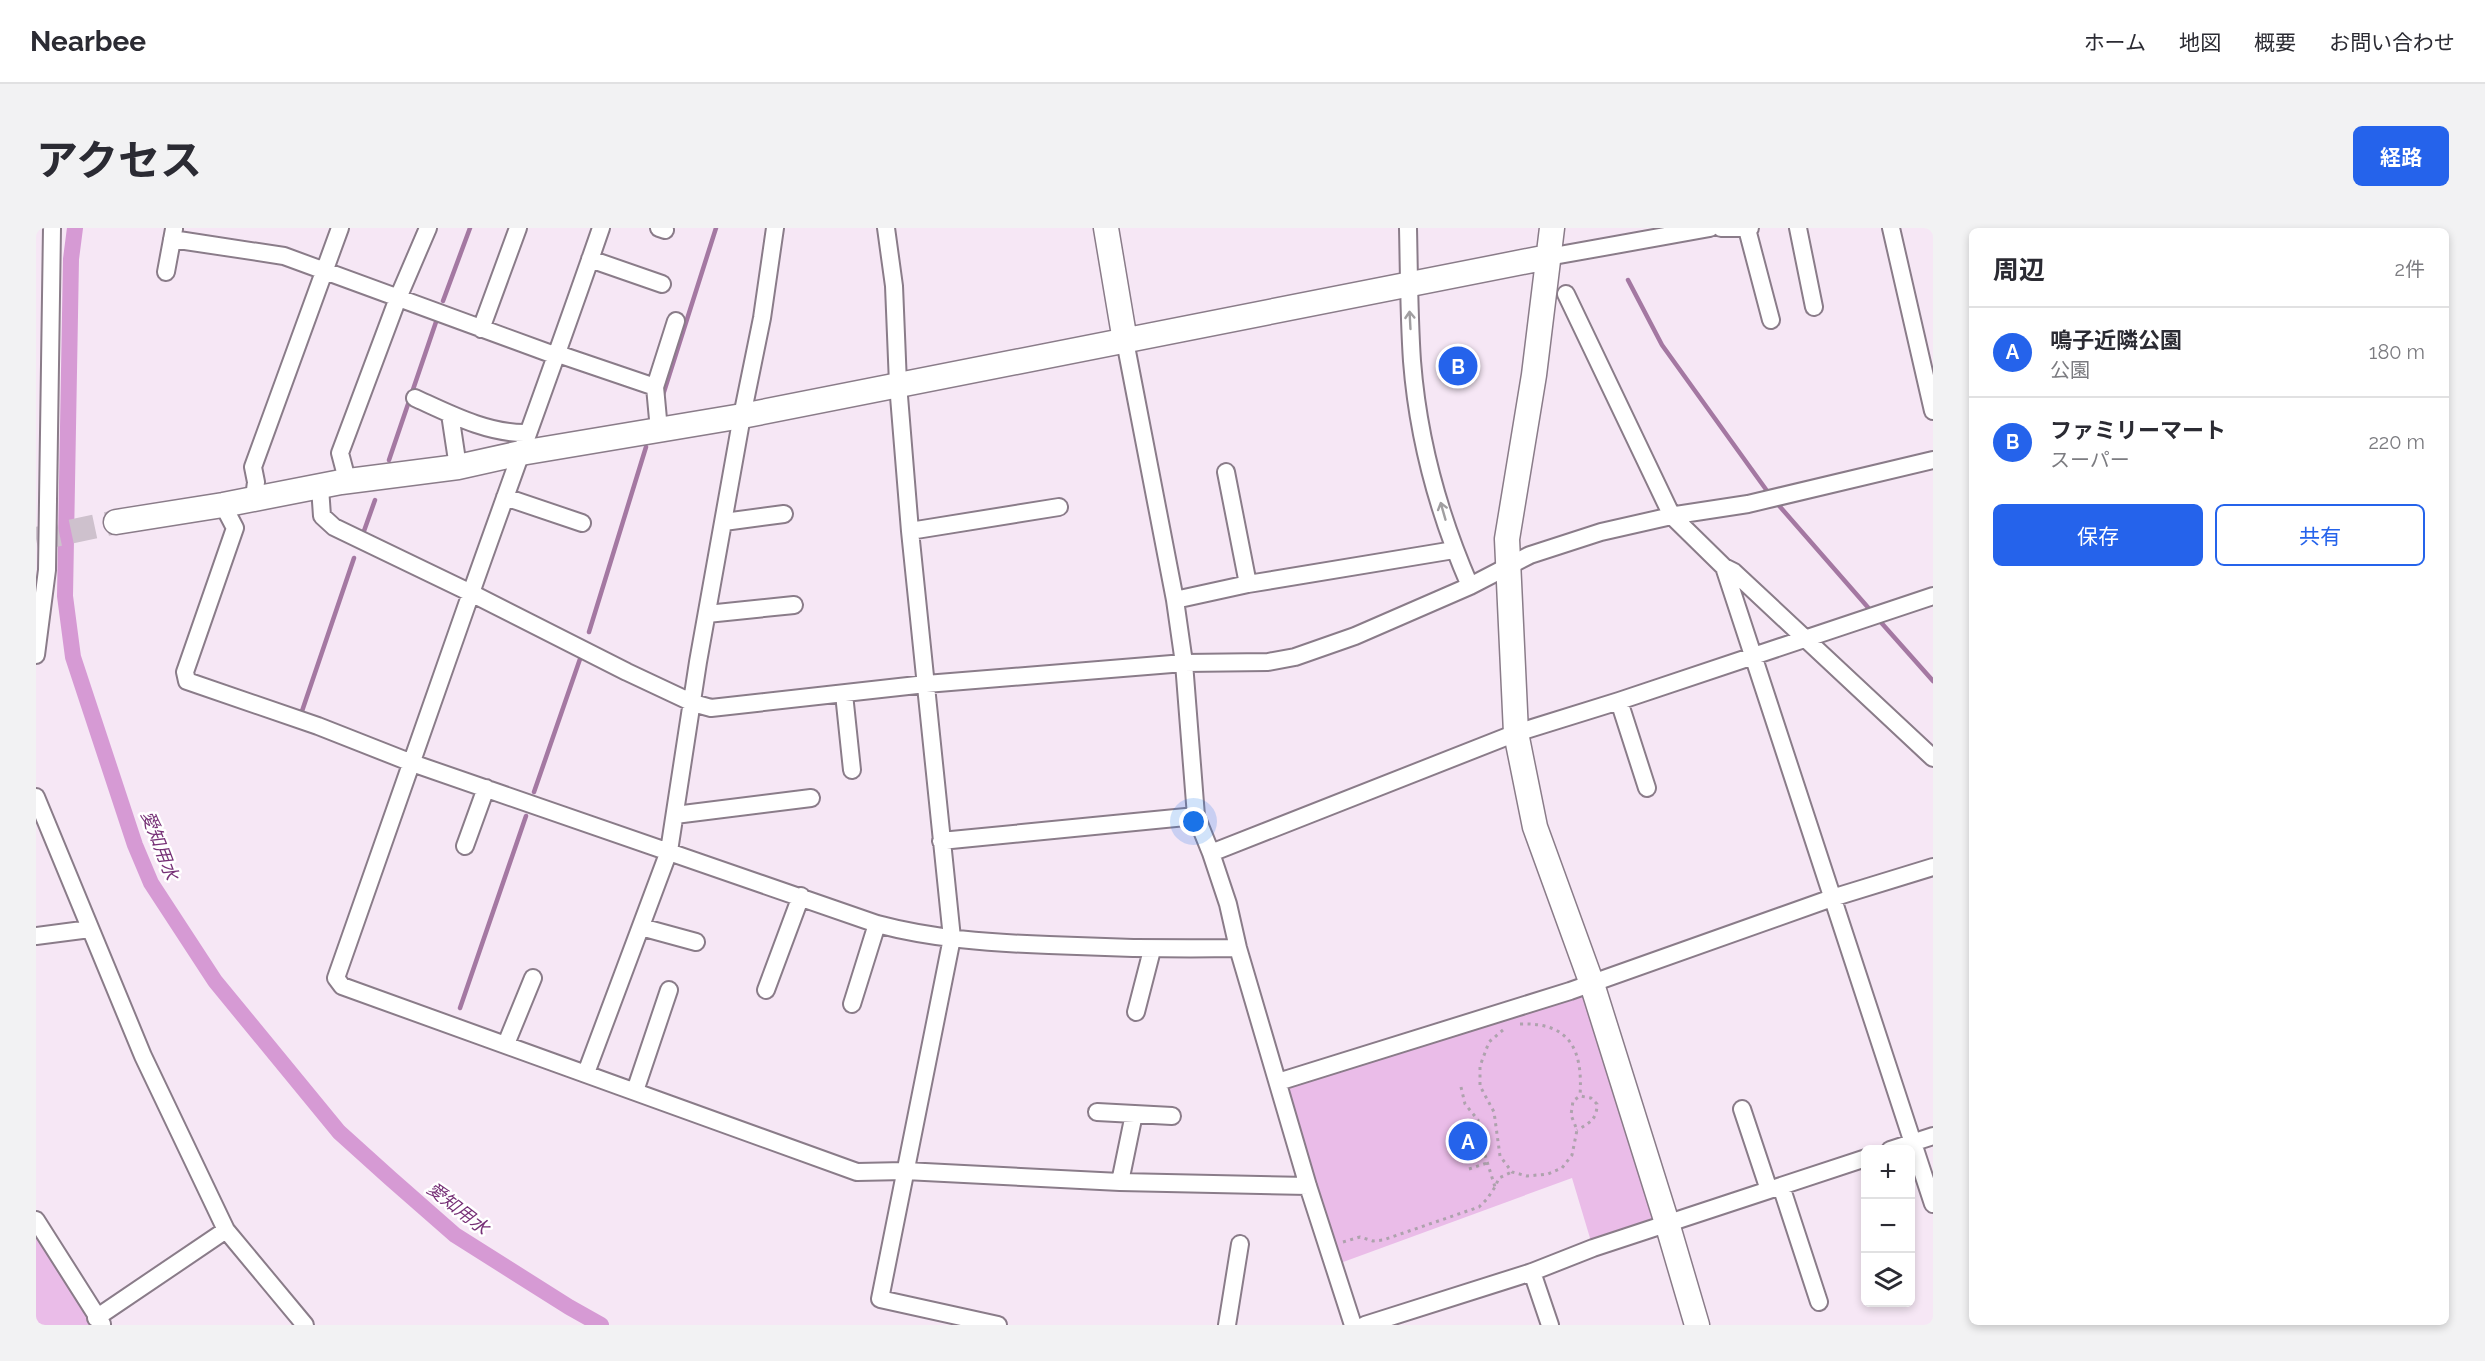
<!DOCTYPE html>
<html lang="ja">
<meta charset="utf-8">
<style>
:root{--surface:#fff;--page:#f2f2f3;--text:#2b2b33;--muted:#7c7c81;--line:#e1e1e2;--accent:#2563eb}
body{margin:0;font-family:Raleway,"Noto Sans JP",sans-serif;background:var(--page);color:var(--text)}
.controls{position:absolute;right:18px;bottom:18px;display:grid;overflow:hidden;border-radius:9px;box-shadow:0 3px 9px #0003}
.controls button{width:54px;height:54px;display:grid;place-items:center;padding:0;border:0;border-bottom:2px solid var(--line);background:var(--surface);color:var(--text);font:30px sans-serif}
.you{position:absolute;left:1158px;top:594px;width:21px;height:21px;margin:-15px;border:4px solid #fff;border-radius:50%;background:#1a73e8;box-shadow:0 0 0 9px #1a73e833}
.badge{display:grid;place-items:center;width:39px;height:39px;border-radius:50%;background:var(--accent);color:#fff;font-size:20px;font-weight:700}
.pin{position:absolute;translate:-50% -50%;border:3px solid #fff;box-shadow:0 2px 6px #0006}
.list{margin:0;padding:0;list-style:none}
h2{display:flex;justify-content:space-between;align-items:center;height:78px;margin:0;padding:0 24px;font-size:26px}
h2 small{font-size:20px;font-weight:400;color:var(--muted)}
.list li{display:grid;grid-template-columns:39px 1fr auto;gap:18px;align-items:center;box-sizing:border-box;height:90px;padding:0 24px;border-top:2px solid var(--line)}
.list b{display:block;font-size:22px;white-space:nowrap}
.list p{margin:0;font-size:20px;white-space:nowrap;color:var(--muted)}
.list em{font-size:20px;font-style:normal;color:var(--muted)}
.actions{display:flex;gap:12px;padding:18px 24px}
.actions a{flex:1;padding:14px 0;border:2px solid var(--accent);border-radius:9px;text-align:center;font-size:21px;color:var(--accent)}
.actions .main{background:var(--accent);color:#fff}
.icon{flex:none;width:33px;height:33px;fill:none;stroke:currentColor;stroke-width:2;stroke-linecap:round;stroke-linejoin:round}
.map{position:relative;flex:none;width:1897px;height:1097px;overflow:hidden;border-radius:9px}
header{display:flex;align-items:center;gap:36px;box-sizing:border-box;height:84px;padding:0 30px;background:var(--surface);border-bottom:2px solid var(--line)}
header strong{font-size:28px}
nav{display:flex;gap:33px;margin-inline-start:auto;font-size:21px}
.intro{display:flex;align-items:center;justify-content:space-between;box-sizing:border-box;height:144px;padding:0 36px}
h1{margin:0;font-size:42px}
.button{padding:15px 27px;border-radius:9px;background:var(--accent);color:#fff;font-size:21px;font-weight:700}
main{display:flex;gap:36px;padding:0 36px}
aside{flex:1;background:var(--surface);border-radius:9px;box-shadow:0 3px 9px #0003}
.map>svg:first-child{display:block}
.green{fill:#eabce8}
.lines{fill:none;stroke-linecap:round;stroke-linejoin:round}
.stream{stroke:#a478a2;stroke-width:4.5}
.canal{stroke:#d69ad4;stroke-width:16}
.secondary-tunnel{stroke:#cec1cd;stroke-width:24;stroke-dasharray:24 12;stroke-linecap:butt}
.street-casing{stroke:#8a7c89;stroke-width:20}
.secondary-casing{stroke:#8a7c89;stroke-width:27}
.path{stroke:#aea2ad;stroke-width:3;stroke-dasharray:3 4.5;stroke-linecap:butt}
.street{stroke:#fff;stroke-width:16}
.secondary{stroke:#fff;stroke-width:24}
.oneway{stroke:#a19fa1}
.labels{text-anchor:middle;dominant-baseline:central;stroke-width:5;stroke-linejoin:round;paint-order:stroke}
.water-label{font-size:18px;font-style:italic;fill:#763076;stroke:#fff}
</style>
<header>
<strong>Nearbee</strong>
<nav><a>ホーム</a><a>地図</a><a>概要</a><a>お問い合わせ</a></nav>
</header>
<div class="intro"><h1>アクセス</h1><a class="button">経路</a></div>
<main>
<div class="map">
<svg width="1897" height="1097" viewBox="0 0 1897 1097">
<rect width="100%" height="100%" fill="#f6e7f5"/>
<path class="green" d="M1556,756L1631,995L1557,1020L1536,950L1299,1037L1242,854Z
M0,992L67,1097H0Z"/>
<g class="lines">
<path class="stream" d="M1592,52L1626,117L1734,267
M407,73L434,0
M626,170L680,0
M353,232L401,91
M1739,273L1836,384
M328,303L339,272
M1842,391L1897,453
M553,404L610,219
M264,489L318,330
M498,564L544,431
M424,780L490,588"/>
<path class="canal" d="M39,0L35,31L29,368L37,429L99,617L115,655L179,753L303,904L354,950L419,1007L533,1079L565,1097"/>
<path class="secondary-tunnel" d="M0,311L80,294"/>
<defs>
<path id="street" d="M623,0L629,2
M850,0L858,58L862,156L874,303L916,710L844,1071L962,1097
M1372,0C1373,44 1373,89 1376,133C1382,210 1403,287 1434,358
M1685,0H1714
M1762,0L1778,79
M1855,0L1897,183
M1711,1L1735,92
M136,11L248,28L521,128
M1512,29L1674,0
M554,31L626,56
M130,44L138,1
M1530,66L1636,288L1688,339L1897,976
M445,101L482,0
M1089,113L1139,372L1148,435L1160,588L1175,625L1192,676L1202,720L1272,958L1317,1097
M522,126L619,159
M379,170C414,186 452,206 491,205
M414,186L422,239
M623,202L619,159L640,93
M1190,244L1212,356
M305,254L309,244L304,225L362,70L392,0
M284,259L286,288L298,299L435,365C478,243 523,122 565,0
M469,269L546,295
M218,270L220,254L217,239L304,0
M187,277L199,300L149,444L151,453L282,498L376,535L841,696C897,711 955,715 1013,717C1076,720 1139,721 1202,720
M688,294L748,286
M874,303L1023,279
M1688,339L1698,344L1897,530
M1139,372L1212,356L1418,322
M671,386L758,377
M0,427L11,342L16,0
M808,466L816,542
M1583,473L1611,560
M0,569L107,828L190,1002L269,1097
M639,587L775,570
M905,613L1160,588
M429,618L450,560
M1175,625L1480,505L1583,473L1897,368
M605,699L660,714
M0,708L54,701
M730,762L765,668
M816,776L841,696
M1100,784L1116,722
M470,816L497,750
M550,845L633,623L662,434L706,188L726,90L739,0
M1242,854L1534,763L1796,670L1897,639
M599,863L633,762
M1706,881L1733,962
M1061,884L1136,888
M1854,922L1897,908
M1084,954L1098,886
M1272,958L1084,954L869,943L821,944L306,758L300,750L435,365L591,444L657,475L675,480L890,456L1148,435L1232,434L1259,429L1319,408L1434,358L1494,327L1565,304L1640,287L1712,276L1897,232
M1745,958L1783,1074
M0,992L66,1096
M1496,1044L1514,1097
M60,1090L190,1002
M1191,1097L1204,1016
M1329,1097L1496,1044L1557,1020L1830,930"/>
<path id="secondary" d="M1070,0L1089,113
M1516,0L1498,147L1471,311L1480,505L1499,599L1556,756L1631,995L1661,1097
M80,294L187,277L305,254L422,239L485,225L706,188L1512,29"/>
</defs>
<use href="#street" class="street-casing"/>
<use href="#secondary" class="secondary-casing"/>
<path class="path" d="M1484,796C1535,794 1547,823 1544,868
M1467,802L1453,814L1444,838V858L1458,884L1464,928L1476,944L1491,948L1512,946L1526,940L1536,927L1541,902L1535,887L1537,873L1544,868L1555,870L1561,876C1561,891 1554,895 1541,902
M1425,859L1429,876L1442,892L1440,907L1449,927L1459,959L1463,950L1476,944
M1433,941L1451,935
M1307,1014L1324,1009L1337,1013L1347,1012L1443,979L1451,971L1459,959"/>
<use href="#street" class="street"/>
<use href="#secondary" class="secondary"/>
</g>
<defs><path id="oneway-shaft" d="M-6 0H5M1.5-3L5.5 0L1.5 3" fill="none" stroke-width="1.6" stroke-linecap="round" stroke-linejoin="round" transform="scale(1.5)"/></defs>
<g class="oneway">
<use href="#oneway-shaft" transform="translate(1374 92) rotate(-93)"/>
<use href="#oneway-shaft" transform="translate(1407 283) rotate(-106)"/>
</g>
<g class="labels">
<g class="water-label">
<text transform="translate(124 617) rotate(69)">愛知用水</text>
<text transform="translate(422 980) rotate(38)">愛知用水</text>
</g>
</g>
</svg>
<div class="controls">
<button>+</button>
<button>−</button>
<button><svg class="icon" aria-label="layers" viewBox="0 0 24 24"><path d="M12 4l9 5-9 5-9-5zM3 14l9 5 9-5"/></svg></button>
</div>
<div class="you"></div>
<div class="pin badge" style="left:1432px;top:913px">A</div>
<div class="pin badge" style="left:1422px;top:138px">B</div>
</div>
<aside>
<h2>周辺<small>2件</small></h2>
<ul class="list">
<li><span class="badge">A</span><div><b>鳴子近隣公園</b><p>公園</p></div><em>180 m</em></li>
<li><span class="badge">B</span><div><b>ファミリーマート</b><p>スーパー</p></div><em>220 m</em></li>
</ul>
<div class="actions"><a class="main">保存</a><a>共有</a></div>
</aside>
</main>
